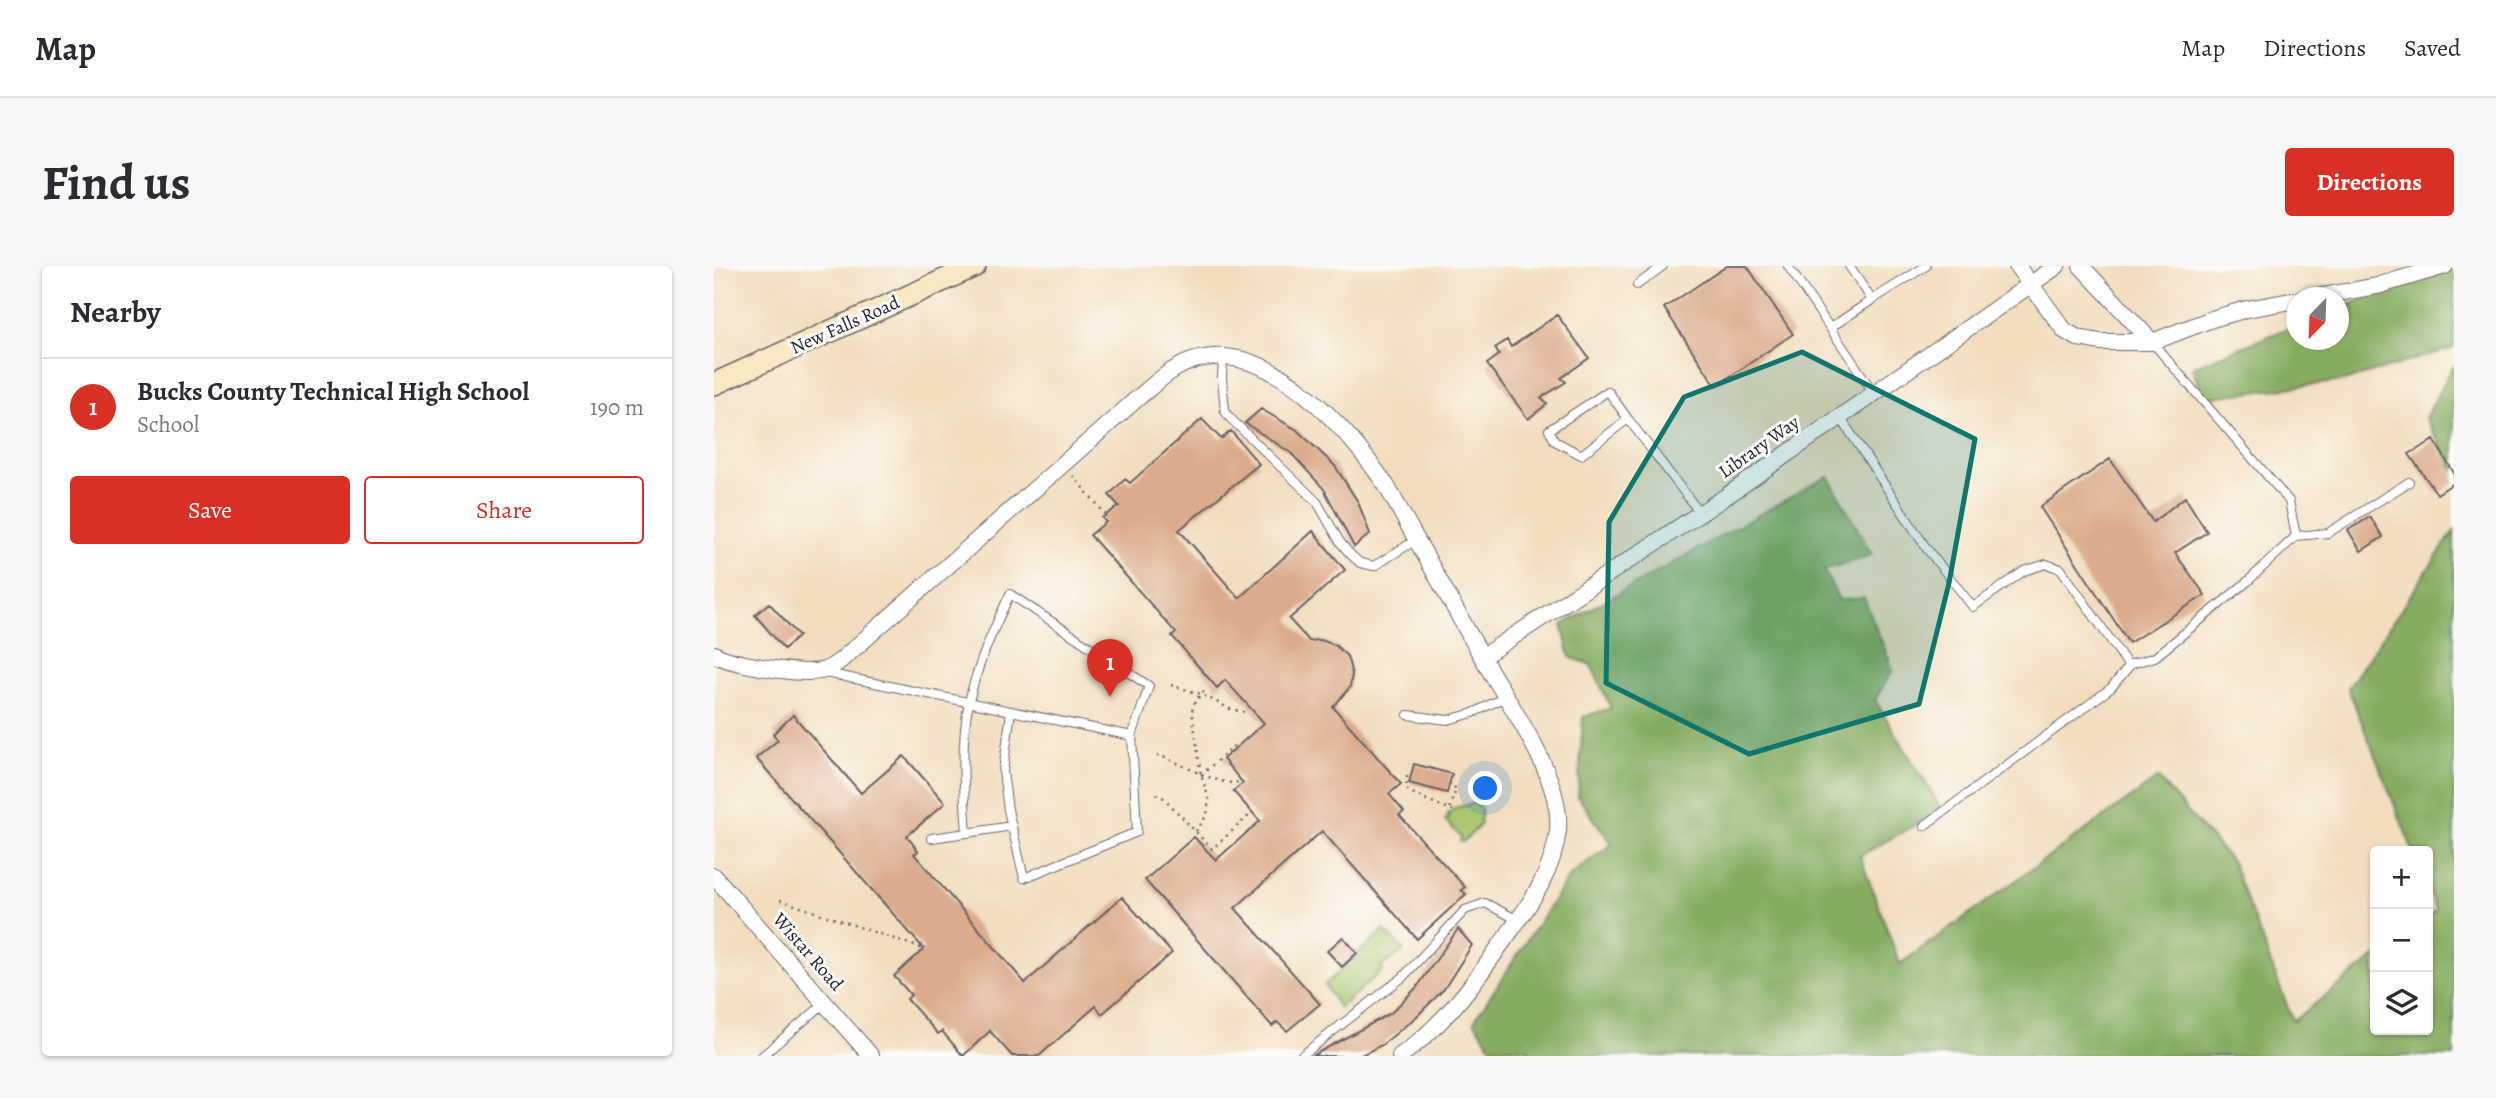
<!DOCTYPE html>
<meta charset="utf-8">
<style>
:root{--surface:#fff;--page:#f7f7f7;--text:#2b2b33;--muted:#7c7c81;--line:#e1e1e2;--accent:#d93025}
body{margin:0;font-family:Alegreya,serif;background:var(--page);color:var(--text)}
.controls{position:absolute;right:21px;bottom:21px;display:grid;overflow:hidden;border-radius:7px;box-shadow:0 2px 5px #0004}
.controls button{width:63px;height:63px;display:grid;place-items:center;padding:0;border:0;border-bottom:2px solid var(--line);background:var(--surface);color:var(--text);font:35px sans-serif}
.compass{position:absolute;left:1572px;top:21px;width:63px;height:63px;border-radius:50%;background:var(--surface);box-shadow:0 2px 5px #0004;rotate:203deg}
.you{position:absolute;left:772px;top:523px;width:24px;height:24px;margin:-18px;border:5px solid #fff;border-radius:50%;background:#1a73e8;box-shadow:0 0 0 10px #1a73e833}
.badge{display:grid;place-items:center;width:46px;height:46px;border-radius:50%;background:var(--accent);color:#fff;font-size:23px;font-weight:700}
.pin{position:absolute;translate:-50% -58px;filter:drop-shadow(0 2px 4px #0008)}
.pin::after{content:'';position:absolute;top:37px;width:24px;height:21px;background:inherit;clip-path:polygon(0 0,100% 0,50% 100%)}
.list{margin:0;padding:0;list-style:none}
h2{display:flex;justify-content:space-between;align-items:center;height:91px;margin:0;padding:0 28px;font-size:30px}
h2 small{font-size:23px;font-weight:400;color:var(--muted)}
.list li{display:grid;grid-template-columns:46px 1fr auto;gap:21px;align-items:center;box-sizing:border-box;height:98px;padding:0 28px;border-top:2px solid var(--line)}
.list b{display:block;font-size:26px;white-space:nowrap}
.list p{margin:0;font-size:23px;white-space:nowrap;color:var(--muted)}
.list em{font-size:23px;font-style:normal;color:var(--muted)}
.actions{display:flex;gap:14px;padding:21px 28px}
.actions a{flex:1;padding:16px 0;border:2px solid var(--accent);border-radius:7px;text-align:center;font-size:24px;color:var(--accent)}
.actions .main{background:var(--accent);color:#fff}
.icon{flex:none;width:38px;height:38px;fill:none;stroke:currentColor;stroke-width:2;stroke-linecap:round;stroke-linejoin:round}
.map{position:relative;flex:none;width:1740px;height:790px;overflow:hidden;border-radius:7px}
header{display:flex;align-items:center;gap:42px;box-sizing:border-box;height:98px;padding:0 35px;background:var(--surface);border-bottom:2px solid var(--line)}
header strong{font-size:33px}
nav{display:flex;gap:38px;margin-inline-start:auto;font-size:24px}
.intro{display:flex;align-items:center;justify-content:space-between;box-sizing:border-box;height:168px;padding:0 42px}
h1{margin:0;font-size:49px}
.button{padding:18px 32px;border-radius:7px;background:var(--accent);color:#fff;font-size:24px;font-weight:700}
main{display:flex;gap:42px;padding:0 42px}
aside{flex:1;background:var(--surface);border-radius:7px;box-shadow:0 2px 5px #0004}
.map>svg:first-child{display:block}
.green{fill:#a9c76e;stroke:#667454;stroke-width:2}
.forest{fill:#86ac61;stroke:#54674e;stroke-width:2}
.building{fill:#dbac8b}
.lines{fill:none;stroke-linecap:round;stroke-linejoin:round}
.lane-casing{stroke:#6b6469;stroke-width:10}
.street-casing{stroke:#6b6469;stroke-width:18}
.secondary-casing{stroke:#6b6469;stroke-width:24}
.path{stroke:#6b6469;stroke-width:2.5;stroke-dasharray:2 5;stroke-linecap:butt}
.lane{stroke:#fff;stroke-width:8}
.street{stroke:#fff;stroke-width:16}
.secondary{stroke:#f8e8c3;stroke-width:21}
.marked{fill:#0f766e;fill-opacity:0.2;stroke:#0f766e;stroke-width:5;stroke-linejoin:round}
.labels{text-anchor:middle;dominant-baseline:central;stroke-width:6;stroke-linejoin:round;paint-order:stroke}
.street-label{font-size:19px;fill:#22223b;stroke:#fdfcf7}
</style>
<header>
<strong>Map</strong>
<nav><a>Map</a><a>Directions</a><a>Saved</a></nav>
</header>
<div class="intro"><h1>Find us</h1><a class="button">Directions</a></div>
<main>
<aside>
<h2>Nearby<small></small></h2>
<ul class="list">
<li><span class="badge">1</span><div><b>Bucks County Technical High School</b><p>School</p></div><em>190 m</em></li>
</ul>
<div class="actions"><a class="main">Save</a><a>Share</a></div>
</aside>
<div class="map">
<svg width="1740" height="790" viewBox="0 0 1740 790">
<rect width="100%" height="100%" fill="#fdfcf7"/>
<filter id="ink" filterUnits="userSpaceOnUse"><feTurbulence type="fractalNoise" baseFrequency=".0143" numOctaves="2"/><feDisplacementMap in="SourceGraphic" scale="14" xChannelSelector="R" yChannelSelector="G"/><feConvolveMatrix kernelMatrix="1 2 1 2 8 2 1 2 1" color-interpolation-filters="sRGB"/></filter>
<filter id="wash" filterUnits="userSpaceOnUse"><feTurbulence type="fractalNoise" baseFrequency=".00686" numOctaves="4" result="noise"/><feDisplacementMap in="SourceGraphic" scale="28" xChannelSelector="R" yChannelSelector="G"/><feGaussianBlur stdDeviation="1.57" result="paint"/><feColorMatrix in="noise" values="0 0 0 0 0 0 0 0 0 0 0 0 0 0 0 0 0 1.4 0 .05"/><feComposite in="paint" operator="in"/></filter>
<g filter="url(#wash)">
<rect width="100%" height="100%" fill="#f2debf"/>
<path class="green" d="M760,537C773,542 764,550 767,558L749,576L746,575L747,571L731,554L736,552L733,549L741,542Z
M670,664L690,684L667,701L669,704L625,742L611,719Z"/>
<path class="forest" d="M1731,0H1740V82L1629,115L1489,132L1478,101L1582,59V74H1624L1625,43Z
M1740,99V203L1711,152Z
M1114,210L1158,289L1110,304L1125,334L1150,332L1179,404L1161,434L1228,544L1146,590L1186,698L1444,512L1518,596L1579,755L1661,691V764H1714V651L1722,644L1714,622V585H1699L1634,422L1740,265V790H811L815,783L777,781L760,755L856,609L898,578L864,531L869,451L897,442L877,399L856,391L848,359Z"/>
<g id="blocks">
<path class="building" d="M1013,0H1033L1079,68L1002,120L950,42Z
M843,49L875,92L847,112L852,116L827,132L833,138L814,153L773,98L785,89L781,82L793,74L797,81Z
M547,143L583,164L621,200L644,236L656,268L640,281L610,223L577,187L531,157Z
M488,153L507,173L517,165L545,198L465,264L525,332L599,265L631,304L575,353L595,375L607,374L621,379L633,390L638,408L636,421L619,441L687,518L675,528L690,546L685,549L751,621L747,624L752,628L703,673L608,565L521,642L606,738L573,765L563,756L558,760L431,614L480,571L502,594L546,555L519,525L529,517L509,493L550,457L511,414L503,422L458,370L462,367L376,269L392,256L388,252L405,240L395,229L411,213L416,217Z
M1720,174L1740,207V217L1723,228L1695,188Z
M1396,193L1439,256L1471,231L1493,266L1461,287L1491,329L1415,377L1326,241Z
M1656,251L1669,271L1647,285L1634,264Z
M55,337L85,370L70,383L41,349Z
M79,449L147,527L190,490L231,537L193,570L204,585L200,588L311,717L408,631L458,687L388,748L382,740L325,790H298L276,765L249,790L228,765L224,768L193,733L197,729L180,710L210,683L42,492L64,474L59,468Z
M700,498L738,508L733,527L695,517Z
M744,663L758,679L730,723L702,751L668,779L645,790H598L677,747L703,721Z
M629,671L643,687L628,701L613,685Z"/>
</g>
</g>
<g filter="url(#ink)">
<use href="#blocks" fill-opacity="0" stroke="#6b6469" stroke-width="2"/>
<g class="lines">
<defs>
<path id="lane" d="M1074,0L1160,127
M1135,0L1158,34L1212,0
M923,19L949,0
M1116,62L1158,34
M509,91L508,112L511,145L515,151L603,236L626,276L636,288L646,297L660,300L702,274
M1126,151L1213,283L1259,341L1310,305L1332,298L1347,303L1414,399L1441,391L1533,316L1582,270L1575,235L1438,76
M914,153L894,125L835,164L841,175L867,189L914,153L986,247
M1582,270L1614,267L1695,216
M112,407L418,470
M297,445L289,506L294,544L310,612L423,566L418,470L435,420L296,328C280,362 263,399 255,436C246,478 250,524 253,567L298,560
M694,449L734,454L759,447L791,431
M1210,560L1397,422L1417,398
M217,572L253,567
M48,790L111,737
M587,790L689,711L751,644L771,637L804,654"/>
<path id="street" d="M1303,0L1351,65L1364,72L1386,76H1438L1498,53L1533,43L1582,34
M1367,0L1438,76
M1597,32L1663,20L1731,0
M0,388C16,398 87,409 106,405C120,403 132,389 142,381L425,131C442,117 457,102 478,95C555,70 634,164 672,219C704,277 736,334 768,391C794,437 849,511 844,564C839,611 811,644 785,681C757,722 727,761 686,790
M768,391L1011,231L1343,0
M0,610L157,790"/>
<path id="secondary" d="M0,118L261,0"/>
</defs>
<use href="#lane" class="lane-casing"/>
<use href="#street" class="street-casing"/>
<use href="#secondary" class="secondary-casing"/>
<path class="path" d="M359,210L392,249
M457,419L487,428L516,443L530,446
M443,489C463,494 508,524 527,515
M487,509L520,480
M693,510L692,523C700,529 728,541 739,544
M735,517L739,518L742,524L735,543
M442,528L450,532L498,583L539,546
M482,565L493,549L495,533L487,509L478,445L482,434L492,423
M66,634L210,683"/>
<use href="#lane" class="lane"/>
<use href="#street" class="street"/>
<use href="#secondary" class="secondary"/>
</g>
</g>
<path class="marked" d="M1088,86L1261,173L1235,317L1205,438L1035,488L892,417L895,256L970,131Z"/>
<g class="labels">
<g class="street-label">
<text transform="translate(131 59) rotate(-24)">New Falls Road</text>
<text transform="translate(1045 181) rotate(-35)">Library Way</text>
<text transform="translate(94 686) rotate(49)">Wistar Road</text>
</g>
</g>
</svg>
<div class="controls">
<button>+</button>
<button>−</button>
<button><svg class="icon" aria-label="layers" viewBox="0 0 24 24"><path d="M12 4l9 5-9 5-9-5zM3 14l9 5 9-5"/></svg></button>
</div>
<svg class="compass" viewBox="-18 -18 36 36"><path d="M0-13l5 13h-10z" fill="#e53935"/><path d="M0 13l5-13h-10z" fill="#7c7c81"/></svg>
<div class="you"></div>
<div class="pin badge" style="left:396px;top:431px">1</div>
</div>
</main>
